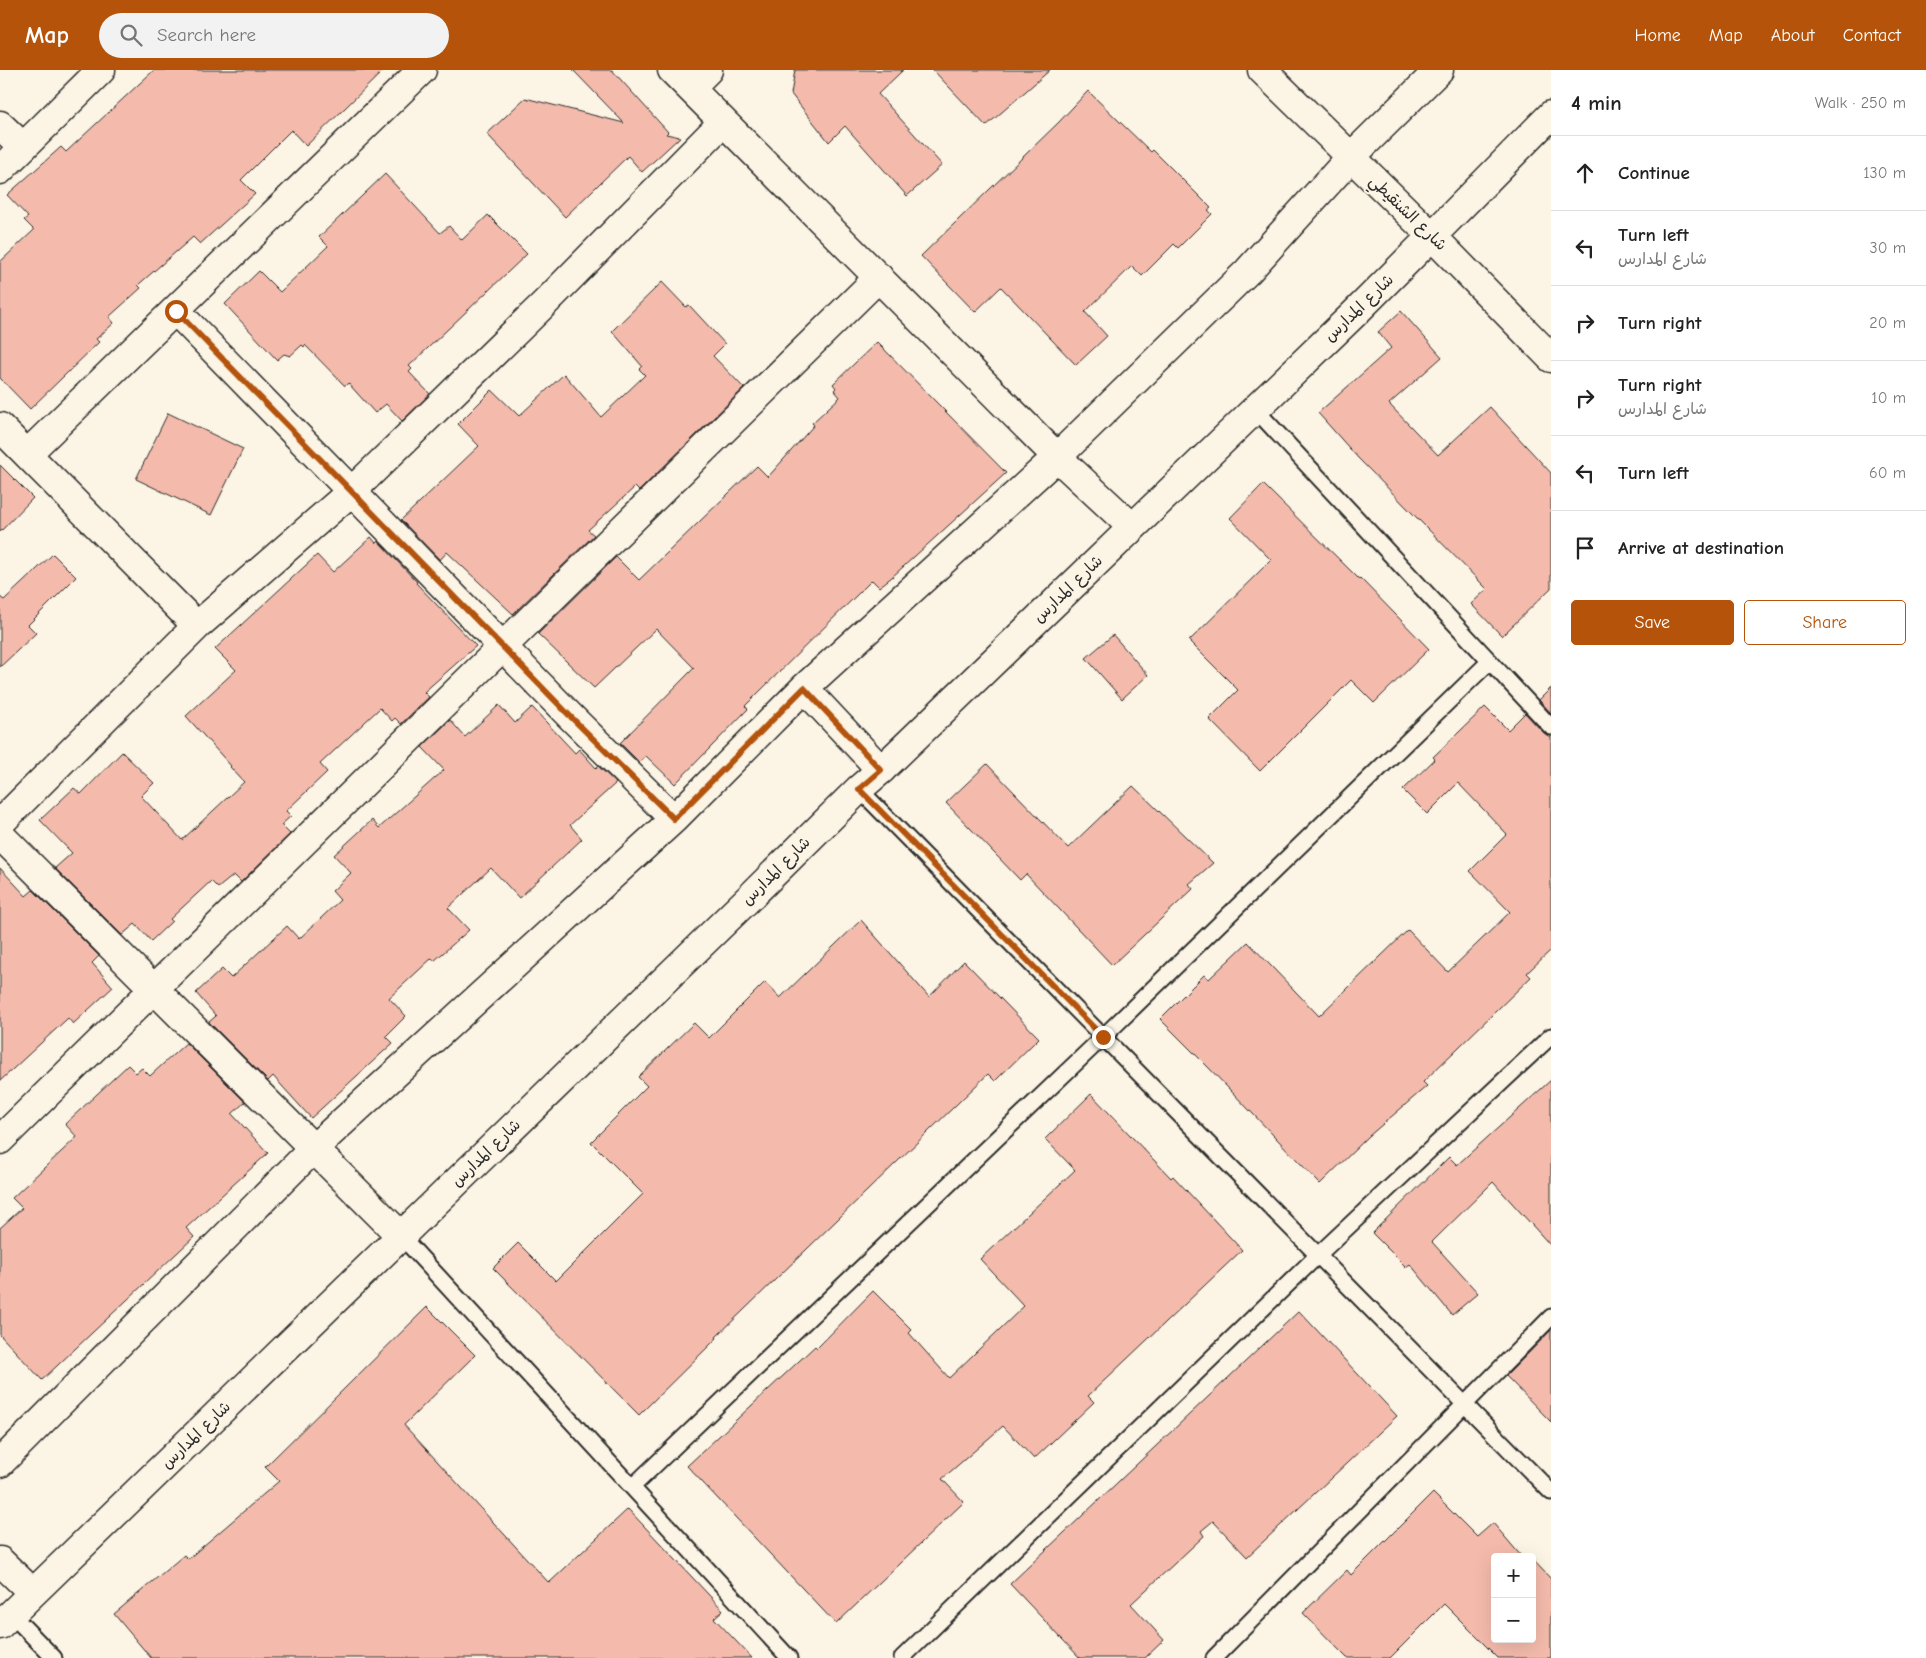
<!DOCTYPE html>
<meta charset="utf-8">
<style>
:root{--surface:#fff;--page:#f2f2f2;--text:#222;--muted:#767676;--line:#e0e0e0;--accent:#b45309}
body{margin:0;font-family:"Comic Neue","Playpen Sans Arabic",sans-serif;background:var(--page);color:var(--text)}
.controls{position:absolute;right:15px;bottom:15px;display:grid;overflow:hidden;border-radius:5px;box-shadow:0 5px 20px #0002}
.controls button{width:45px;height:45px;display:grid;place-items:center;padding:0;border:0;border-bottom:1px solid var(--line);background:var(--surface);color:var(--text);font:25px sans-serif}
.stop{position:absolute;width:15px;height:15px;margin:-11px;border:4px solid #b45309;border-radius:50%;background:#fff}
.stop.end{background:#b45309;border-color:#fff;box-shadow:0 1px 5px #0008}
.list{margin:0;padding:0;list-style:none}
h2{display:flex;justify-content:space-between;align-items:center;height:65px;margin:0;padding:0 20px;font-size:21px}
h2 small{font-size:16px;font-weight:400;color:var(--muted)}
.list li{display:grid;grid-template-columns:32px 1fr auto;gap:15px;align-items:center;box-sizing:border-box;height:75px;padding:0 20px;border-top:1px solid var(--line)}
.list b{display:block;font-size:19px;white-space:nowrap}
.list p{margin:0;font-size:16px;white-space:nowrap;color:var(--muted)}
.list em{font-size:16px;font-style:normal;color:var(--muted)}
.actions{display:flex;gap:10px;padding:15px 20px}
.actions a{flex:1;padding:11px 0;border:1px solid var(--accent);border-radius:5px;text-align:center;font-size:18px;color:var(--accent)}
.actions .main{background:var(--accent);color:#fff}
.icon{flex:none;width:28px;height:28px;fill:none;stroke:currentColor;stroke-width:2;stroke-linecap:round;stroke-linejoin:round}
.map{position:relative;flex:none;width:1551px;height:1588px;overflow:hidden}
header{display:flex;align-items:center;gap:30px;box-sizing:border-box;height:70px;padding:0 25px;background:var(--accent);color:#fff}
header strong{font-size:24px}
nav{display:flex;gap:28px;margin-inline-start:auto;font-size:18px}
.search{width:350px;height:45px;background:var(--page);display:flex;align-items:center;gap:12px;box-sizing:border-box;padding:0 18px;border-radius:28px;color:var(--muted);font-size:19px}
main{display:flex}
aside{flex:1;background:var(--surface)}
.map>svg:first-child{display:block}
.building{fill:#f4bbac;stroke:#2b2b2b}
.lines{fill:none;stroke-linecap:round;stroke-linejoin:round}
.service-casing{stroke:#2b2b2b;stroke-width:19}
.minor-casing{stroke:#2b2b2b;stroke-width:31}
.tertiary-casing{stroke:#2b2b2b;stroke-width:31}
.service{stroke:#fcf5e5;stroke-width:15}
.minor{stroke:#fcf5e5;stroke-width:28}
.tertiary{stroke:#fcf5e5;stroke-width:28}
.route{stroke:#b45309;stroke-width:6}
.labels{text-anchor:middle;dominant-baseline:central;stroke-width:4;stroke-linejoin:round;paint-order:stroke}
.street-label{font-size:16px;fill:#2b2b2b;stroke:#fcf5e5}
</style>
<header>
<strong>Map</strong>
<div class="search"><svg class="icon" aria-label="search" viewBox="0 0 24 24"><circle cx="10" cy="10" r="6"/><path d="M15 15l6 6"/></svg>Search here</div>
<nav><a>Home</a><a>Map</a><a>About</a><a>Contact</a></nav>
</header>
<main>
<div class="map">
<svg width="1551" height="1588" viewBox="0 0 1551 1588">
<rect width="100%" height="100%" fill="#fcf5e5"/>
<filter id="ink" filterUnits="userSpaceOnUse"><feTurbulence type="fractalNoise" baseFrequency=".02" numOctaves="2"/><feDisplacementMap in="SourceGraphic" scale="10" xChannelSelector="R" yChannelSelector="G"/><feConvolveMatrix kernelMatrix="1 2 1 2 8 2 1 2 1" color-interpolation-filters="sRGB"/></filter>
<g filter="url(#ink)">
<path class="building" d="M154,0H384L306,76L291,60L241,110L255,124L200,174L193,167L138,215L141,218L109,247L114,253L96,269L99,272L30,339L0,308V192L34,160L24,150L28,147L7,125L61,77L66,82Z
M573,0H612L668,62L666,64L680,67L642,102L628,86L565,147L487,64L525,28L624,53Z
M795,0H903L878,24L942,95L907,126L845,56L829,72L791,24Z
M933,0H1050L986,56Z
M1088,21L1151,82L1153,80L1211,138L1208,140L1212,144L1178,178L1174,174L1142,206L1132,196L1085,242L1107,266L1076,295L1001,217L975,242L921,186L1059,52Z
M385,104L440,163L449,156L462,170L488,145L527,184L409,296L412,299L409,302L430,324L402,351L386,334L375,343L348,313L345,316L305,275L304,277L302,275L290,286L284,284L277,290L225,234L259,201L280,222L328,176L319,167Z
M662,212L686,237L689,235L725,274L713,286L744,318L639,421L635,417L588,460L594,465L513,544L447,482L440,490L401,450L479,376L458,354L492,320L519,346L564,304L601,347L645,305L639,299L642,296L612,261Z
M1401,241L1442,287L1389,334L1438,385L1490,337L1551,403V518L1502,566L1471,534L1487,519L1358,388L1318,343L1391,278L1378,262Z
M877,272L1006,403L892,507L879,517L872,510L745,636L748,639L675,714L646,686L639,692L620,673L694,598L656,559L594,618L538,564L616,487L639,510L757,396L768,407L814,355L812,353L840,327L834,320L836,318L833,314Z
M168,343L243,379L211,445L136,409Z
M0,395L33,428L0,462Z
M1263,414L1359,509L1360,508L1429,579L1374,633L1351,610L1260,701L1209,649L1238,620L1189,571L1271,490L1230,448Z
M371,467L376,473L378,471L417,512L416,513L476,576L424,622L429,627L401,654L395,648L392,651L380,638L320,694L327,702L286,741L291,746L281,755L290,764L241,812L234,805L218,818L211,811L170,849L172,851L151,871L135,854L122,865L55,798L72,783L40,750L74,718L81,724L122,682L154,713L141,726L182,770L244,712L230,697L231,696L186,646L236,600L215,579L317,485L333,502Z
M53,484L76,507L28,555L36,563L0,597V527L4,530Z
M1113,565L1148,605L1122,629L1086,588Z
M1551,618V643L1539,630Z
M499,635L515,653L532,637L575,683L579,679L596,698L598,696L616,713L570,755L582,769L519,828L491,798L448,838L469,860L434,891L432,888L389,928L406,946L386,966L393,973L311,1048L273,1006L268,1011L209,952L216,946L196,923L222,899L231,908L287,856L299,869L340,830L332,821L351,803L334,785L372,750L379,758L444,700L422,677L450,650L465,667Z
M1485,637L1508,660L1525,643L1544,663L1551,666V880L1527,903L1531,907L1423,1012L1427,1016L1369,1066L1320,1114L1208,997L1160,949L1204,905L1209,909L1248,872L1319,946L1408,860L1448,902L1510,842L1470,801L1507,764L1458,713L1427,744L1403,720L1435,689L1433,687Z
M987,694L1068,778L1133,716L1213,793L1189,814L1193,819L1112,895L1026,804L1020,810L946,733Z
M0,798L26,826L33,820L99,886L92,893L113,917L73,954L68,948L0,1011Z
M861,850L929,927L964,891L1039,968L995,1011L988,1004L716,1267L717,1268L639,1345L493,1198L518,1173L556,1211L643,1124L591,1072L647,1016L638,1007L694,953L709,968L765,912L780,928Z
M186,973L245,1032L232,1044L268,1083L186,1158L194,1167L42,1310L0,1265V1158L22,1138L12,1128L77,1067L65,1054L128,995L136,1003L142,998L150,1006Z
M1551,1010V1176L1493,1112L1432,1172L1478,1223L1452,1245L1410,1194L1406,1197L1372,1163L1449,1087L1457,1095Z
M1091,1024L1171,1108L1173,1106L1242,1180L1088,1326L1094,1332L1034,1389L1003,1356L942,1409L964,1432L836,1554L687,1396L815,1276L817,1278L873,1221L912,1260L909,1263L949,1308L1024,1236L980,1189L1075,1100L1045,1069Z
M427,1237L475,1285L404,1355L549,1513L628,1439L723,1540L714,1548L752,1588H151L114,1544L184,1485L188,1489L279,1411L265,1397Z
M1299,1241L1397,1346L1247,1487L1213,1451L1201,1461L1204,1466L1131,1534L1164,1570L1145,1588H1080L1010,1514Z
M1551,1260V1352L1506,1306Z
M1433,1423L1477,1467L1493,1453L1522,1487H1495V1569H1532L1533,1490L1551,1509V1588H1498L1444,1534L1390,1588H1347L1303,1543L1347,1500L1351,1505Z"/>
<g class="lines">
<defs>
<path id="service" d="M1255,339L1551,657
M859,719L1551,1422
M401,1166L789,1588
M632,1417L1103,967L1490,591
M11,1544L54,1588
M902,1588L1318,1185L1551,966
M1214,1588L1551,1247"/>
<path id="minor" d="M672,0L1057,387L1132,457
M690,18L708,0
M0,55L23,77
M0,100L101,0
M1432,166L1551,45
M176,241L569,645L674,749
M0,357L197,556
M27,384L422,0
M804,618L881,700
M0,753L197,556L352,421L545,233L723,52
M0,765L401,1166
M0,1070L879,207
M0,1393L314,1078L674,749L804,618L1057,387L1248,201L1351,87L1439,0
M0,1491L32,1522"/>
<path id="tertiary" d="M1262,0L1432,166L1551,288
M0,1555L745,832L859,719L881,700L1353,245L1432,166"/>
</defs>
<use href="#service" class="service-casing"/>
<use href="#minor" class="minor-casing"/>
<use href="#tertiary" class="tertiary-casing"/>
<use href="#service" class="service"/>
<use href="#minor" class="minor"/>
<use href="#tertiary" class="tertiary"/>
</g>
</g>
<g class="lines" filter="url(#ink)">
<path class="route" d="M176,241L569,645L674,749L804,618L881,700L859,719L1103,967"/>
</g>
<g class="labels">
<g class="street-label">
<text transform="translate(1408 143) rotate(44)">شارع الشنقيطي</text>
<text transform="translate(1359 238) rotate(-44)">شارع المدارس</text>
<text transform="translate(1068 519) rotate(-44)">شارع المدارس</text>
<text transform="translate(776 801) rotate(-45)">شارع المدارس</text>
<text transform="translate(486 1083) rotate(-44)">شارع المدارس</text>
<text transform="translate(196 1365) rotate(-44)">شارع المدارس</text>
</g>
</g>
</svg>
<div class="controls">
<button>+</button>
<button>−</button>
</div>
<div class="stop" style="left:176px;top:241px"></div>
<div class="stop end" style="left:1103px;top:967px"></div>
</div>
<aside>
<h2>4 min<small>Walk · 250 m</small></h2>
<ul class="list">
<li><svg class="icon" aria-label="ahead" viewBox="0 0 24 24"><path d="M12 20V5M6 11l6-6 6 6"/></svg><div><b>Continue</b></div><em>130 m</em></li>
<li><svg class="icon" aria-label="left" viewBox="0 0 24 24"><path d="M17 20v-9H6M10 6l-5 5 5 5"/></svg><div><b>Turn left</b><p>شارع المدارس</p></div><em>30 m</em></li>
<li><svg class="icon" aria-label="right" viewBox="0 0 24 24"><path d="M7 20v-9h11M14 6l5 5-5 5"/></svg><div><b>Turn right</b></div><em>20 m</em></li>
<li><svg class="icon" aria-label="right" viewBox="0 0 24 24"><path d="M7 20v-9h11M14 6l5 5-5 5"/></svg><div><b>Turn right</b><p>شارع المدارس</p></div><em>10 m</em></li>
<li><svg class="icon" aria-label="left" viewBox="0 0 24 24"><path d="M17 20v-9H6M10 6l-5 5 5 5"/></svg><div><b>Turn left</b></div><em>60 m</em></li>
<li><svg class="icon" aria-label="arrive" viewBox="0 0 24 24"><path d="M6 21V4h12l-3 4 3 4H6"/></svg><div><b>Arrive at destination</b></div></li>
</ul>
<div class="actions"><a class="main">Save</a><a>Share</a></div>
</aside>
</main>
